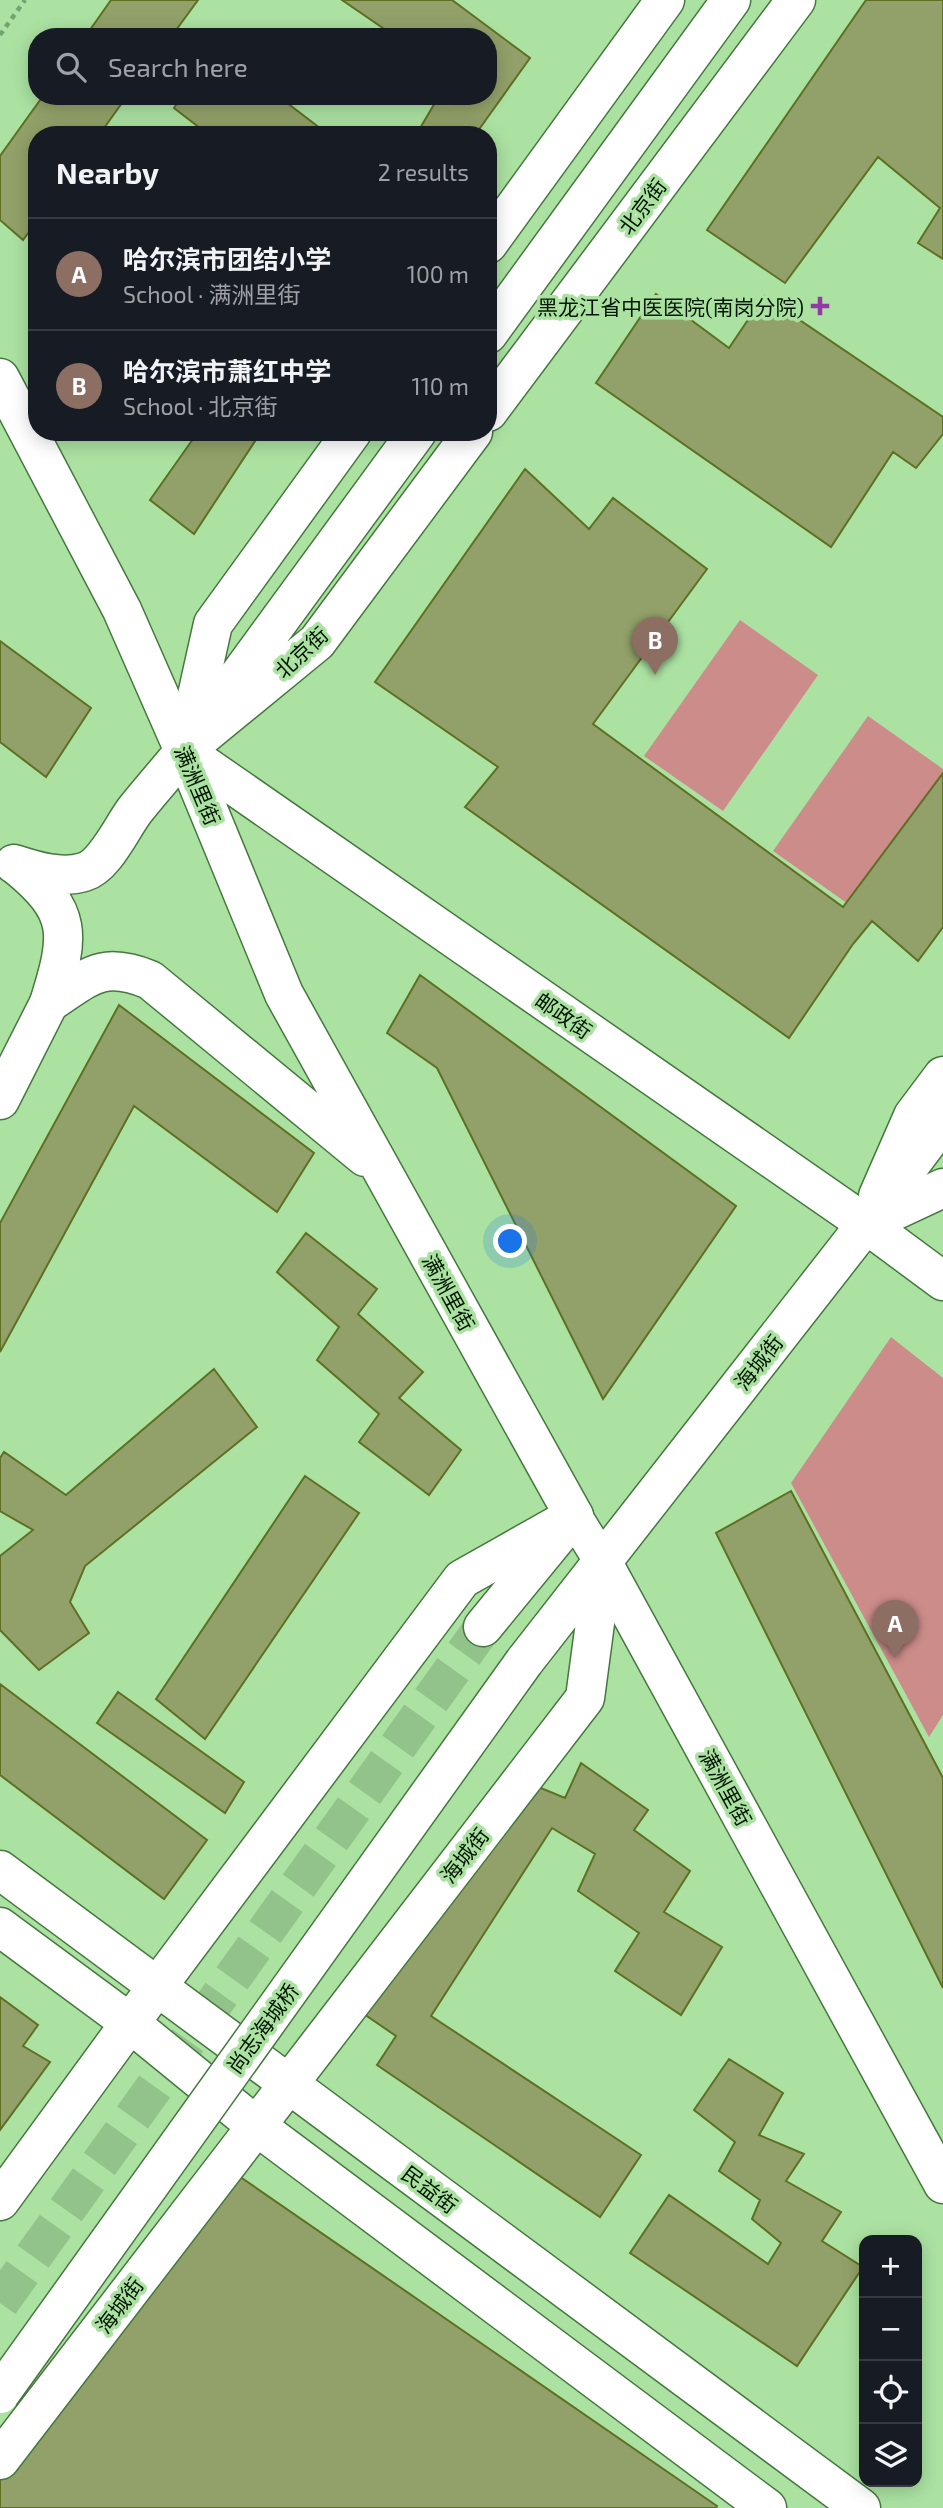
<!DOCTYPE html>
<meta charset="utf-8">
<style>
:root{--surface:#171b24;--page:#242831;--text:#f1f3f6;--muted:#9ea1a6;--line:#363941;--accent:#c79fd1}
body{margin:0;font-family:"Exo 2","Noto Sans SC",sans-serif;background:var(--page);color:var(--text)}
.controls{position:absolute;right:21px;bottom:21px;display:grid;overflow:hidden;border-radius:14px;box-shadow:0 4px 18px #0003}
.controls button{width:63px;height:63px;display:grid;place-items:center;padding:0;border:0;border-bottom:2px solid var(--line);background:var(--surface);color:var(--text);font:35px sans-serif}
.you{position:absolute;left:511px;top:1242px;width:24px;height:24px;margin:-18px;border:5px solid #fff;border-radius:50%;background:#1a73e8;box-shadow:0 0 0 10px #1a73e833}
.badge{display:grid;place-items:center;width:46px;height:46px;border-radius:50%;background:var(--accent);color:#fff;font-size:23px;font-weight:700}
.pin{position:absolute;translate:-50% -58px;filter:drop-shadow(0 2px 4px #0008)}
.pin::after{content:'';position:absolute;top:37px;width:24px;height:21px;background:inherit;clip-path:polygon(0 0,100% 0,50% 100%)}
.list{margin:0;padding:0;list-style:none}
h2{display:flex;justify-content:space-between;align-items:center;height:91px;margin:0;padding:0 28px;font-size:30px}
h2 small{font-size:23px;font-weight:400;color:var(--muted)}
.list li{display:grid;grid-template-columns:46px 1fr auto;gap:21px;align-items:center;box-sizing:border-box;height:112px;padding:0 28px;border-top:2px solid var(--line)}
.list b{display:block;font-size:26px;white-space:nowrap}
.list p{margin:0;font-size:23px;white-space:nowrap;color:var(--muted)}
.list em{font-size:23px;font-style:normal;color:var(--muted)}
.icon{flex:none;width:38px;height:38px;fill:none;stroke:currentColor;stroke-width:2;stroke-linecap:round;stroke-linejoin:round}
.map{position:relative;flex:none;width:943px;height:2508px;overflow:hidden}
.search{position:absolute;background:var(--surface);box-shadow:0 4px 18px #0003;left:28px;top:28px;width:469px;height:77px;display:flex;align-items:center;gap:18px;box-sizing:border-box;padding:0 24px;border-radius:28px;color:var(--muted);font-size:26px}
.panel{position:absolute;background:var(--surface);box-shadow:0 4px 18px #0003;left:28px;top:126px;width:469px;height:315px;border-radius:28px}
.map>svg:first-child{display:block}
.green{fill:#cc8c8a}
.building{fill:#92a169;stroke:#5f7023;stroke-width:2}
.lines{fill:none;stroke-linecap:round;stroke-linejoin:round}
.primary-tunnel{stroke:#92c38a;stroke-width:38;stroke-dasharray:38 19;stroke-linecap:butt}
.minor-casing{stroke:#45783e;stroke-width:38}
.tertiary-casing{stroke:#45783e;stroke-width:41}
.secondary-casing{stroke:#45783e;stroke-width:41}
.primary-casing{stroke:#45783e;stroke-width:41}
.path{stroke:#76a26f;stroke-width:4.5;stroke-dasharray:5 5;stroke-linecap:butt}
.minor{stroke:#fff;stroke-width:35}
.tertiary{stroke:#fff;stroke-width:38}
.secondary{stroke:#fff;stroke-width:38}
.primary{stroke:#fff;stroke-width:38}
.primary-bridge-casing{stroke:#45783e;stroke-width:41;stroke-linecap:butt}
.primary-bridge{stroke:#fff;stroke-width:38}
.poi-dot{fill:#9439a4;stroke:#abe2a2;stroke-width:2.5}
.labels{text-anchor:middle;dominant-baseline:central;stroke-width:7;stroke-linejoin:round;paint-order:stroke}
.street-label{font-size:21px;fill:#021501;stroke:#abe2a2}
.poi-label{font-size:21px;fill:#021501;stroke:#abe2a2;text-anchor:end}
</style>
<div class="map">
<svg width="943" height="2508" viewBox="0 0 943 2508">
<rect width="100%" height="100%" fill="#abe2a2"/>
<path class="green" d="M740,620L818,675L723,811L644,756Z
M868,716L943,769V775L851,906L773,851Z
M891,1337L943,1378V1715L929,1737L791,1483Z"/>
<path class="building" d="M111,0H198L171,37H85Z
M342,0H452L530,58L475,135H416L439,96H488V37H396Z
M866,0H943V259L918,243L940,208L878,157L785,283L707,230Z
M43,96H127L99,135H37V221L23,240L0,220V156Z
M182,96H278L329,135H209L174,108Z
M656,294L729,348L764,296L943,417V434L916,468L893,452L831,547L596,383Z
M198,432H261L194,534L150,500Z
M525,469L589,529L613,498L707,569L593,724L843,907L943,773V927L918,961L872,921L853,944L789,1038L465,807L498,767L375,682Z
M0,641L91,708L46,777L0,742Z
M420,975L736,1206L603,1399L437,1068L387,1033Z
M119,1005L314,1153L277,1212L134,1106L0,1352V1223Z
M306,1233L377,1289L358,1314L423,1372L399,1398L461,1450L429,1495L359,1442L379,1414L317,1360L339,1327L277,1272Z
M214,1369L257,1427L85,1566L70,1602L89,1633L39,1670L0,1630V1556L33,1530L0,1511V1458L4,1452L66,1495Z
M305,1476L359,1513L205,1739L156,1699Z
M791,1491L943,1778V1988L716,1533Z
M0,1684L207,1840L164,1899L0,1775Z
M118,1692L244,1782L225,1813L97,1723Z
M581,1763L648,1810L634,1830L690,1871L664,1912L722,1947L681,2015L615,1971L639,1933L578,1891L595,1854L552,1828L431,2016L641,2155L600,2217L377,2065L396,2036L361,2012L531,1784L565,1798Z
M0,1997L38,2025L23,2046L50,2062L0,2130Z
M729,2059L783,2093L759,2135L804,2154L786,2181L841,2212L822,2241L863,2267L797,2366L630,2253L669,2195L768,2264L781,2243L752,2219L760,2200L719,2171L735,2142L694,2110Z
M236,2174L717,2506L716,2508H0V2478Z"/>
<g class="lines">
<path class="primary-tunnel" d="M0,2303L483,1627"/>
<defs>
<path id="minor" d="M574,1516L603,1563"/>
<path id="tertiary" d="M0,378L122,610L184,751L284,994L574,1516
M14,864C36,871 61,879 84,872C105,866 122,827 135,810C151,790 168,771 184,751L866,1224L943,1281
M16,865C74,912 70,935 49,1003
M49,1003C89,977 101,960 150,980L365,1157
M603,1563L943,2184"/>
<path id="secondary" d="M488,244L665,0
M488,334L731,0
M488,412L796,0
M216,707L417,432
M188,736L213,624L352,432
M184,751L317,642L473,432
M0,1100L49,1003
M878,1196L913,1116L943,1076
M866,1224L943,1188
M0,1870L861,2508
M0,1927L130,2023L255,2125L767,2508
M0,2201L130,2023L462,1579L572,1517
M0,2460L585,1698L603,1563"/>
<path id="primary" d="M483,1627L574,1516
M524,1662L866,1224L943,1121"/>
</defs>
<use href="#minor" class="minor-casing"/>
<use href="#tertiary" class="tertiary-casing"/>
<use href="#secondary" class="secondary-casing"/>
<use href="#primary" class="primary-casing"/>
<path class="path" d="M0,35L25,0"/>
<use href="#minor" class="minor"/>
<use href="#tertiary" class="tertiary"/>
<use href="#secondary" class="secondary"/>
<use href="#primary" class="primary"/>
<defs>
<path id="primary-bridge" d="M0,2394L524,1662"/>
</defs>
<use href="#primary-bridge" class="primary-bridge-casing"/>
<use href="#primary-bridge" class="primary-bridge"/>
</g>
<path class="poi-dot" d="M816.5 295.5h7v7h7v7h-7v7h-7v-7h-7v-7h7z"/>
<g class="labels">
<g class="street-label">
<text transform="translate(642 206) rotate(-53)">北京街</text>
<text transform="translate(301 652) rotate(-43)">北京街</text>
<text transform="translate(198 785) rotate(67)">满洲里街</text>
<text transform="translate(564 1015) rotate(35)">邮政街</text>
<text transform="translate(449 1292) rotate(61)">满洲里街</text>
<text transform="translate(758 1362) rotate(-52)">海城街</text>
<text transform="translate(726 1787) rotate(61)">满洲里街</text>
<text transform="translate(464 1855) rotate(-52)">海城街</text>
<text transform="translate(262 2028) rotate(-54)">尚志海城桥</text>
<text transform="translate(430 2189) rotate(37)">民益街</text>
<text transform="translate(119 2305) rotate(-53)">海城街</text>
</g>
<g class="poi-label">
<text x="804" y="306">黑龙江省中医医院(南岗分院)</text>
</g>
</g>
</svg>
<div class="controls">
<button>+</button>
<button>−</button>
<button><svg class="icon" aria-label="locate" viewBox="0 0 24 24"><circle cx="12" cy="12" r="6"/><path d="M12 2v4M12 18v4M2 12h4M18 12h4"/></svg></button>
<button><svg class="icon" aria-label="layers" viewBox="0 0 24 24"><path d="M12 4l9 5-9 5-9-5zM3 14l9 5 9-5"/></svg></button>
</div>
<div class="you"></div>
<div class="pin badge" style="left:895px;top:1658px;background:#8d6e63">A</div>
<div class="pin badge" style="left:655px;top:675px;background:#8d6e63">B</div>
<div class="search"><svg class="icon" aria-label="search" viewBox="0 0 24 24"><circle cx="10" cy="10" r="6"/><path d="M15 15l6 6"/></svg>Search here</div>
<section class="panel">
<h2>Nearby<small>2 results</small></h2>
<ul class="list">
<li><span class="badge" style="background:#8d6e63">A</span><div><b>哈尔滨市团结小学</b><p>School · 满洲里街</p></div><em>100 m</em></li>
<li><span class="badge" style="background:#8d6e63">B</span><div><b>哈尔滨市萧红中学</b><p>School · 北京街</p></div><em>110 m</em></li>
</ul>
</section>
</div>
